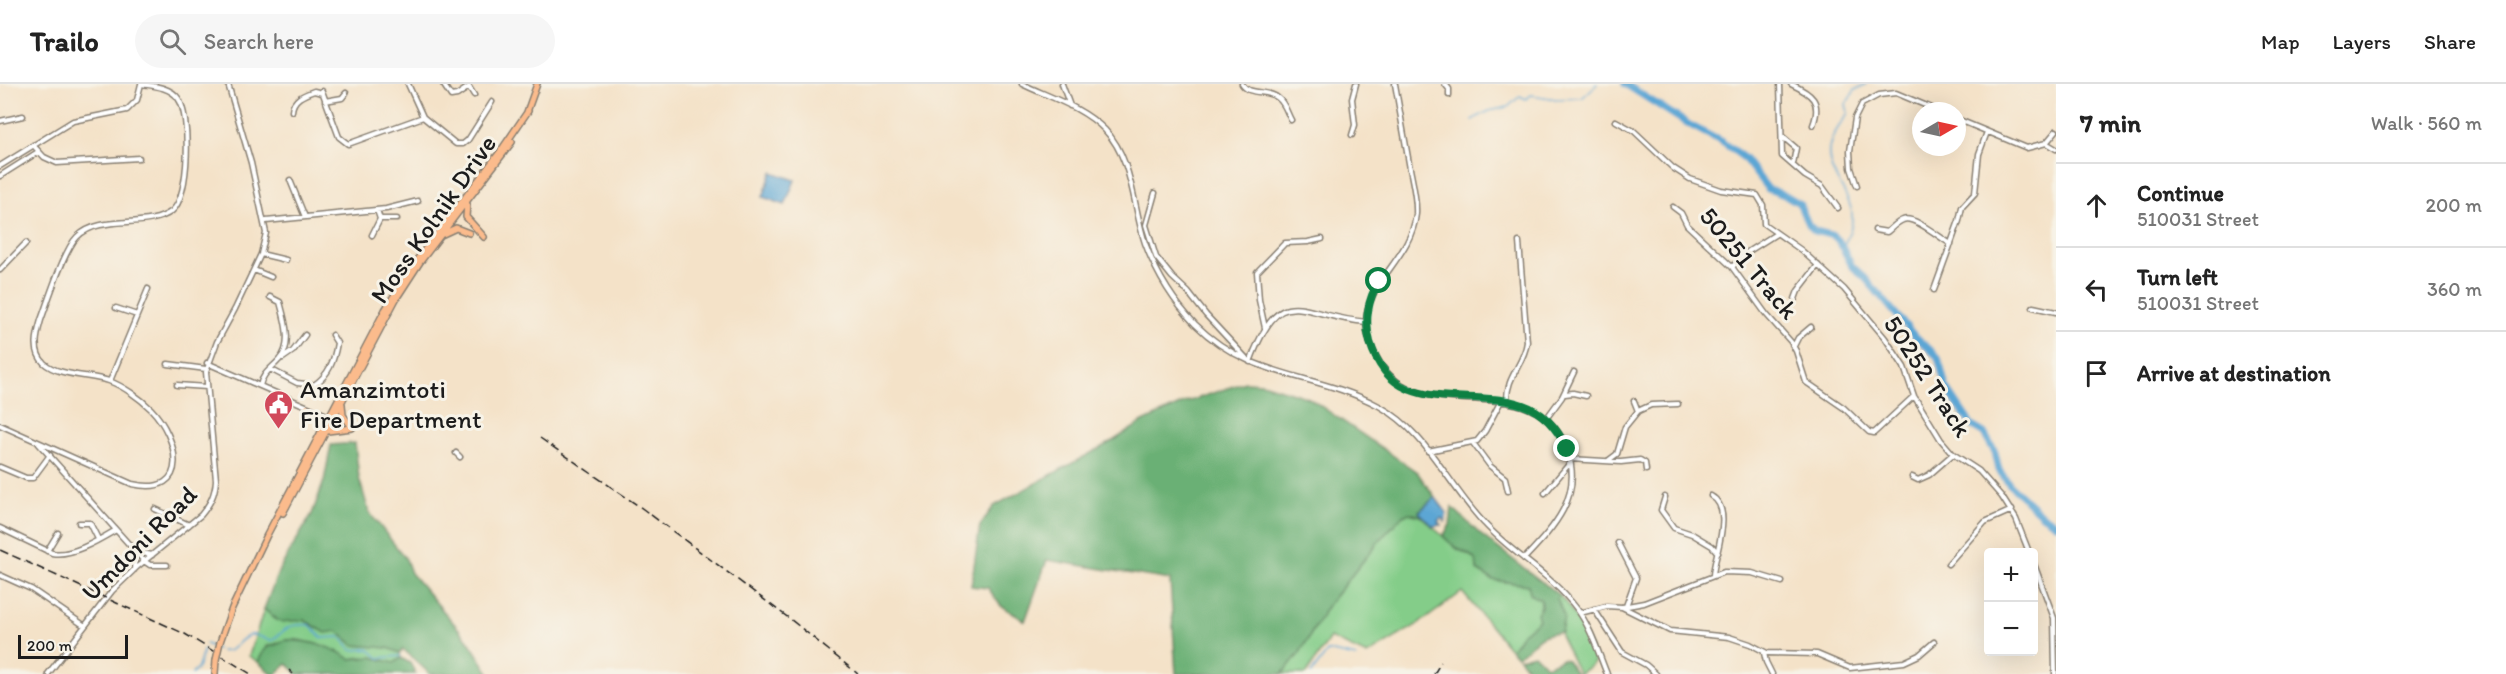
<!DOCTYPE html>
<meta charset="utf-8">
<style>
:root{--surface:#fff;--page:#f6f6f6;--text:#222;--muted:#767676;--line:#e0e0e0}
body{margin:0;font-family:Itim,sans-serif;background:var(--page);color:var(--text)}
.controls{position:absolute;right:18px;bottom:18px;display:grid;overflow:hidden;border-radius:6px;box-shadow:0 6px 24px #0002}
.controls button{width:54px;height:54px;display:grid;place-items:center;padding:0;border:0;border-bottom:2px solid var(--line);background:var(--surface);color:var(--text);font:30px sans-serif}
.compass{position:absolute;left:1912px;top:18px;width:54px;height:54px;border-radius:50%;background:var(--surface);box-shadow:0 6px 24px #0002;rotate:81deg}
.scale{position:absolute;left:18px;bottom:15px;width:110px;box-sizing:border-box;padding-left:6px;border:3px solid #1c1c1c;border-top:0;font-size:16px;line-height:21px;white-space:nowrap;color:#1c1c1c;-webkit-text-stroke:4px #f7f3e8;paint-order:stroke}
.stop{position:absolute;width:18px;height:18px;margin:-14px;border:4px solid #0b8043;border-radius:50%;background:#fff}
.stop.end{background:#0b8043;border-color:#fff;box-shadow:0 2px 6px #0008}
.list{margin:0;padding:0;list-style:none}
h2{display:flex;justify-content:space-between;align-items:center;height:78px;margin:0;padding:0 24px;font-size:26px}
h2 small{font-size:20px;font-weight:400;color:var(--muted)}
.list li{display:grid;grid-template-columns:39px 1fr auto;gap:18px;align-items:center;box-sizing:border-box;height:84px;padding:0 24px;border-top:2px solid var(--line)}
.list b{display:block;font-size:22px;white-space:nowrap}
.list p{margin:0;font-size:20px;white-space:nowrap;color:var(--muted)}
.list em{font-size:20px;font-style:normal;color:var(--muted)}
.icon{flex:none;width:33px;height:33px;fill:none;stroke:currentColor;stroke-width:2;stroke-linecap:round;stroke-linejoin:round}
.map{position:relative;flex:none;width:2056px;height:590px;overflow:hidden}
header{display:flex;align-items:center;gap:36px;box-sizing:border-box;height:84px;padding:0 30px;background:var(--surface);border-bottom:2px solid var(--line)}
header strong{font-size:28px}
nav{display:flex;gap:33px;margin-inline-start:auto;font-size:21px}
.search{width:420px;height:54px;background:var(--page);display:flex;align-items:center;gap:15px;box-sizing:border-box;padding:0 21px;border-radius:33px;color:var(--muted);font-size:22px}
main{display:flex}
aside{flex:1;background:var(--surface)}
.map>svg:first-child{display:block}
.green{fill:#84cd89;stroke:#507452;stroke-width:1.5}
.forest{fill:#6bb075;stroke:#446648;stroke-width:1.5}
.water{fill:#5ca6d4;stroke:#3c6178;stroke-width:1.5}
.lines{fill:none;stroke-linecap:round;stroke-linejoin:round}
.stream{stroke:#5ca6d4;stroke-width:1.5}
.river{stroke:#5ca6d4;stroke-width:7}
.minor-casing{stroke:#887f72;stroke-width:7}
.major-casing{stroke:#887f72;stroke-width:8}
.minor{stroke:#fff;stroke-width:4}
.major{stroke:#fbbb8c;stroke-width:5}
.rail{stroke:#1c1c1c;stroke-width:1.5;stroke-dasharray:9 4.5;stroke-linecap:butt}
.major-bridge-casing{stroke:#887f72;stroke-width:8;stroke-linecap:butt}
.major-bridge{stroke:#fbbb8c;stroke-width:5}
.route{stroke:#0b8043;stroke-width:8}
.labels{text-anchor:middle;dominant-baseline:central;stroke-width:6;stroke-linejoin:round;paint-order:stroke}
.street-label{font-size:26px;fill:#1c1c1c;stroke:#f7f3e8}
.poi-label{font-size:26px;fill:#1c1c1c;stroke:#f7f3e8;text-anchor:start}
</style>
<header>
<strong>Trailo</strong>
<div class="search"><svg class="icon" aria-label="search" viewBox="0 0 24 24"><circle cx="10" cy="10" r="6"/><path d="M15 15l6 6"/></svg>Search here</div>
<nav><a>Map</a><a>Layers</a><a>Share</a></nav>
</header>
<main>
<div class="map">
<svg width="2056" height="590" viewBox="0 0 2056 590">
<rect width="100%" height="100%" fill="#f7f3e8"/>
<filter id="ink" filterUnits="userSpaceOnUse"><feTurbulence type="fractalNoise" baseFrequency=".0167" numOctaves="2"/><feDisplacementMap in="SourceGraphic" scale="12" xChannelSelector="R" yChannelSelector="G"/><feConvolveMatrix kernelMatrix="1 2 1 2 8 2 1 2 1" color-interpolation-filters="sRGB"/></filter>
<filter id="wash" filterUnits="userSpaceOnUse"><feTurbulence type="fractalNoise" baseFrequency=".008" numOctaves="4" result="noise"/><feDisplacementMap in="SourceGraphic" scale="24" xChannelSelector="R" yChannelSelector="G"/><feGaussianBlur stdDeviation="1.35" result="paint"/><feColorMatrix in="noise" values="0 0 0 0 0 0 0 0 0 0 0 0 0 0 0 0 0 1.4 0 .05"/><feComposite in="paint" operator="in"/></filter>
<g filter="url(#wash)">
<rect width="100%" height="100%" fill="#f4e2c8"/>
<path class="green" d="M1409,429L1421,432L1457,465L1473,473L1477,478V486L1493,496L1529,501L1530,508L1541,516L1539,536L1521,551L1511,566L1462,508L1420,539L1367,571L1330,554L1306,590H1282L1299,570L1328,521L1379,457L1401,433Z
M1559,511C1577,530 1585,551 1595,575L1594,579L1579,590L1560,551L1564,533L1556,514Z
M264,525L276,536H304L319,545L337,547L354,561L388,564L399,567L401,574L394,579L362,573L350,575C338,566 301,553 286,556C279,558 274,561 267,562L258,578L249,572Z"/>
<path class="forest" d="M1245,298L1262,299L1309,314L1417,388L1435,413L1419,427L1421,432L1409,429L1401,433L1379,457L1328,521L1299,570L1282,590H1176L1170,496L1047,476L1025,537L1001,522L988,504L971,502L980,441L994,422L1111,358L1141,339L1184,319Z
M355,359L359,394L369,428L406,475L411,489L468,556L490,590H430L403,565L400,569L388,564L354,561L337,547L326,549L304,536L280,538L264,525L279,486L312,430L324,397L331,361Z
M1452,423L1480,450L1559,511L1557,514L1564,533L1561,548C1535,549 1536,561 1517,572L1511,566L1521,551L1539,536L1537,529L1542,521L1541,516L1531,511L1528,501L1493,496L1477,486C1478,472 1468,471 1459,465C1453,462 1448,457 1443,452L1450,441Z
M286,556C308,557 332,562 350,575L372,573L394,579L401,574L410,579L416,590H298L287,580L276,590H272L258,578C268,556 267,567 286,556Z
M1534,570L1546,582L1562,575L1567,576L1576,590H1532L1519,574Z"/>
<path class="water" d="M772,88L795,96L785,121L763,113Z
M1435,413L1447,429L1445,438L1442,434L1438,437L1442,441L1433,442L1419,428Z"/>
<g class="lines">
<path class="stream" d="M1472,36L1489,27L1508,23L1520,12L1526,15L1531,11L1556,15L1582,14L1597,0
M1843,162C1871,117 1826,101 1829,66C1830,53 1841,40 1848,29L1846,20L1855,6L1866,0
M206,560L217,565
M221,567C234,570 238,555 250,551C258,549 264,557 273,556C288,542 290,540 310,541L322,554L340,553L352,566L369,565L379,574L401,572
M192,590L198,584L204,565
M1311,590L1328,567L1356,573"/>
<path class="river" d="M1625,0L1688,40L1722,58L1744,74L1768,105L1787,112L1799,119L1808,140L1815,147L1834,152L1839,157L1852,182L1866,195L1912,249L1938,273L1946,303L1972,342L1984,349L1988,356L1995,368L1999,386L2010,401L2042,431L2056,440"/>
</g>
</g>
<g filter="url(#ink)">
<g class="lines">
<defs>
<path id="minor" d="M408,0L423,33L456,60H463L468,56L492,18
M443,0L451,12L457,11L469,3L474,11
M1022,0C1049,13 1083,23 1105,46C1133,75 1133,123 1145,159C1156,189 1173,217 1195,240C1251,296 1315,288 1379,322C1426,347 1448,401 1484,439C1512,470 1551,490 1577,525C1591,544 1598,568 1607,590
M1062,0L1070,22
M1242,0C1249,12 1268,5 1278,14C1285,19 1287,29 1291,36
M1395,0C1400,28 1405,57 1410,85C1413,100 1417,116 1416,130C1410,187 1336,210 1380,279C1425,350 1537,276 1568,369C1583,414 1552,445 1524,475
M1445,0L1449,5V11
M1780,0L1782,72L1805,92L1822,102L1838,124
M1791,0C1812,10 1822,17 1813,41
M322,7L339,53L348,60L423,33
M325,17L342,14L346,9
M292,27C293,15 303,11 314,7L322,9
M1957,35L2027,64L2046,59L2056,47
M0,37L23,32
M1616,37L1634,47L1673,84L1690,95L1721,106L1757,111L1763,121L1764,140L1801,166L1844,205L1885,254L1904,283L1914,312L1941,356L1953,370L1979,387L2002,413L2016,435L2029,468
M1352,51L1355,41L1352,15L1356,0
M1783,53L1796,64L1793,80
M2046,59L2056,65
M33,61L44,73L57,79L139,74
M0,82L73,37L127,26L137,16L141,0C154,2 170,3 178,14C191,31 190,113 172,127C147,146 101,129 77,153C64,166 48,217 41,236C37,250 32,267 44,279C58,292 91,291 109,297C123,302 140,314 151,325C178,353 193,414 132,400L0,341
M0,92L38,68
M290,96L305,133
M1857,102L1851,84L1850,67L1855,34L1862,20L1879,11L1896,9L1939,27
M1155,109L1146,141L1156,173L1172,193L1188,208L1206,231L1246,274
M1673,123L1681,129L1687,141L1732,183L1766,230L1791,258L1796,267L1806,298L1844,324L1869,348L1874,349L1914,312
M377,126L380,135H397
M266,137L386,125L418,117
M1875,146L1887,148C1892,144 1897,138 1903,136C1914,131 1941,155 1951,160
M372,151L380,135
M261,170L286,176
M1732,183L1749,167L1776,150
M0,186L26,159
M254,186L271,193
M1934,206L1959,137L1962,123L1975,109L1979,70L1987,48
M1795,215L1798,207L1818,181
M2033,223L2056,228
M116,224L137,231
M1265,244L1259,216L1257,188L1285,159L1308,158L1322,155
M1794,262L1798,254L1811,243
M283,274L293,267L305,251
M1250,278C1282,193 1299,233 1367,238
M207,279L329,332
M168,280L206,285
M270,285L297,299L314,301C329,291 334,277 337,259L332,251
M110,297L148,205
M177,301L207,303
M260,302C262,290 271,285 279,276C293,262 285,236 280,218L270,213
M1565,310L1573,309L1586,312
M1507,317C1506,292 1524,281 1527,258L1519,158
M1638,327L1651,321L1678,320
M1546,335L1562,313L1574,288
M1473,359L1490,382L1505,394L1508,407
M39,360L144,477L150,481H167
M1428,367L1477,357L1485,347L1501,317
M456,369L460,373
M1570,375L1621,378L1640,376L1645,379L1646,386
M1609,376L1617,370L1625,343L1638,327L1634,317
M0,383L26,394H33L50,371
M1912,393L1918,396L1929,391L1953,370
M1545,409L1570,379
M1711,412C1735,425 1714,471 1713,491
M1665,413L1661,426L1674,444L1692,450L1712,462L1718,469
M155,425L189,441
M79,439H90L98,455
M0,444L52,469C71,473 99,456 116,446
M1618,459L1636,494L1626,522
M47,467L58,449
M137,468L152,471
M1948,480L1985,438L2012,426
M2034,480L2054,534L2055,590
M134,486L135,469
M0,491L31,505L85,542
M1622,523L1670,547L1729,553L1750,560L1767,569L1817,570L1850,584L1904,578L1919,571L1934,558
M1594,525L1622,568L1646,581L1656,590
M1580,529L1607,522L1622,523L1644,519L1724,488L1752,489L1782,498
M1764,569L1766,578L1772,590
M48,590L112,507L137,483L201,431C210,420 215,411 216,396L206,288L217,258L235,225L261,170L266,149L251,79L228,0"/>
<path id="major" d="M527,28L537,0
M467,120L466,133L484,153
M443,150L456,144L469,149
M342,320L343,331L351,342
M307,324L319,335L321,347
M328,347L352,344
M283,429L396,215L420,178L512,58
M220,558L232,524L267,451L385,226L416,177L500,68L528,27
M215,590L216,576"/>
</defs>
<use href="#minor" class="minor-casing"/>
<use href="#major" class="major-casing"/>
<use href="#minor" class="minor"/>
<use href="#major" class="major"/>
<path class="rail" d="M540,354L643,425L790,535L858,590
M0,466L185,550L251,590
M289,586L293,590
M1434,590L1441,578"/>
<defs>
<path id="major-bridge" d="M216,576L220,558"/>
</defs>
<use href="#major-bridge" class="major-bridge-casing"/>
<use href="#major-bridge" class="major-bridge"/>
</g>
</g>
<g class="lines" filter="url(#ink)">
<path class="route" d="M1379,197C1368,215 1364,237 1370,258C1393,336 1468,302 1523,321C1544,328 1558,346 1567,365"/>
</g>
<defs>
<symbol id="civic-pin" viewBox="-11 -11 22 30"><path d="M0 17L-7.5 6A9.5 9.5 0 1 1 7.5 6Z" fill="#d1495b" stroke="#f7f3e8"/><path d="M-.6-6.5H3V-4.5H.6V-3L4-1V1h2V6H-6V1h2V-1L-.6-3ZM-1.2 2.5V6h2.4V2.5Z" fill="#fff"/></symbol>
</defs>
<g fill-rule="evenodd">
<use href="#civic-pin" x="262" y="304" width="33" height="45"/>
</g>
<g class="labels">
<g class="street-label">
<text transform="translate(433 135) rotate(-55)">Moss Kolnik Drive</text>
<text transform="translate(1749 179) rotate(50)">50251 Track</text>
<text transform="translate(1928 292) rotate(57)">50252 Track</text>
<text transform="translate(139 459) rotate(-45)">Umdoni Road</text>
</g>
<g class="poi-label">
<text x="300" y="305">Amanzimtoti<tspan x="300" dy="30">Fire Department</tspan></text>
</g>
</g>
</svg>
<div class="controls">
<button>+</button>
<button>−</button>
</div>
<svg class="compass" viewBox="-18 -18 36 36"><path d="M0-13l5 13h-10z" fill="#e53935"/><path d="M0 13l5-13h-10z" fill="#767676"/></svg>
<div class="scale">200 m</div>
<div class="stop" style="left:1379px;top:197px"></div>
<div class="stop end" style="left:1567px;top:365px"></div>
</div>
<aside>
<h2>7 min<small>Walk · 560 m</small></h2>
<ul class="list">
<li><svg class="icon" aria-label="ahead" viewBox="0 0 24 24"><path d="M12 20V5M6 11l6-6 6 6"/></svg><div><b>Continue</b><p>510031 Street</p></div><em>200 m</em></li>
<li><svg class="icon" aria-label="left" viewBox="0 0 24 24"><path d="M17 20v-9H6M10 6l-5 5 5 5"/></svg><div><b>Turn left</b><p>510031 Street</p></div><em>360 m</em></li>
<li><svg class="icon" aria-label="arrive" viewBox="0 0 24 24"><path d="M6 21V4h12l-3 4 3 4H6"/></svg><div><b>Arrive at destination</b></div></li>
</ul>
</aside>
</main>
